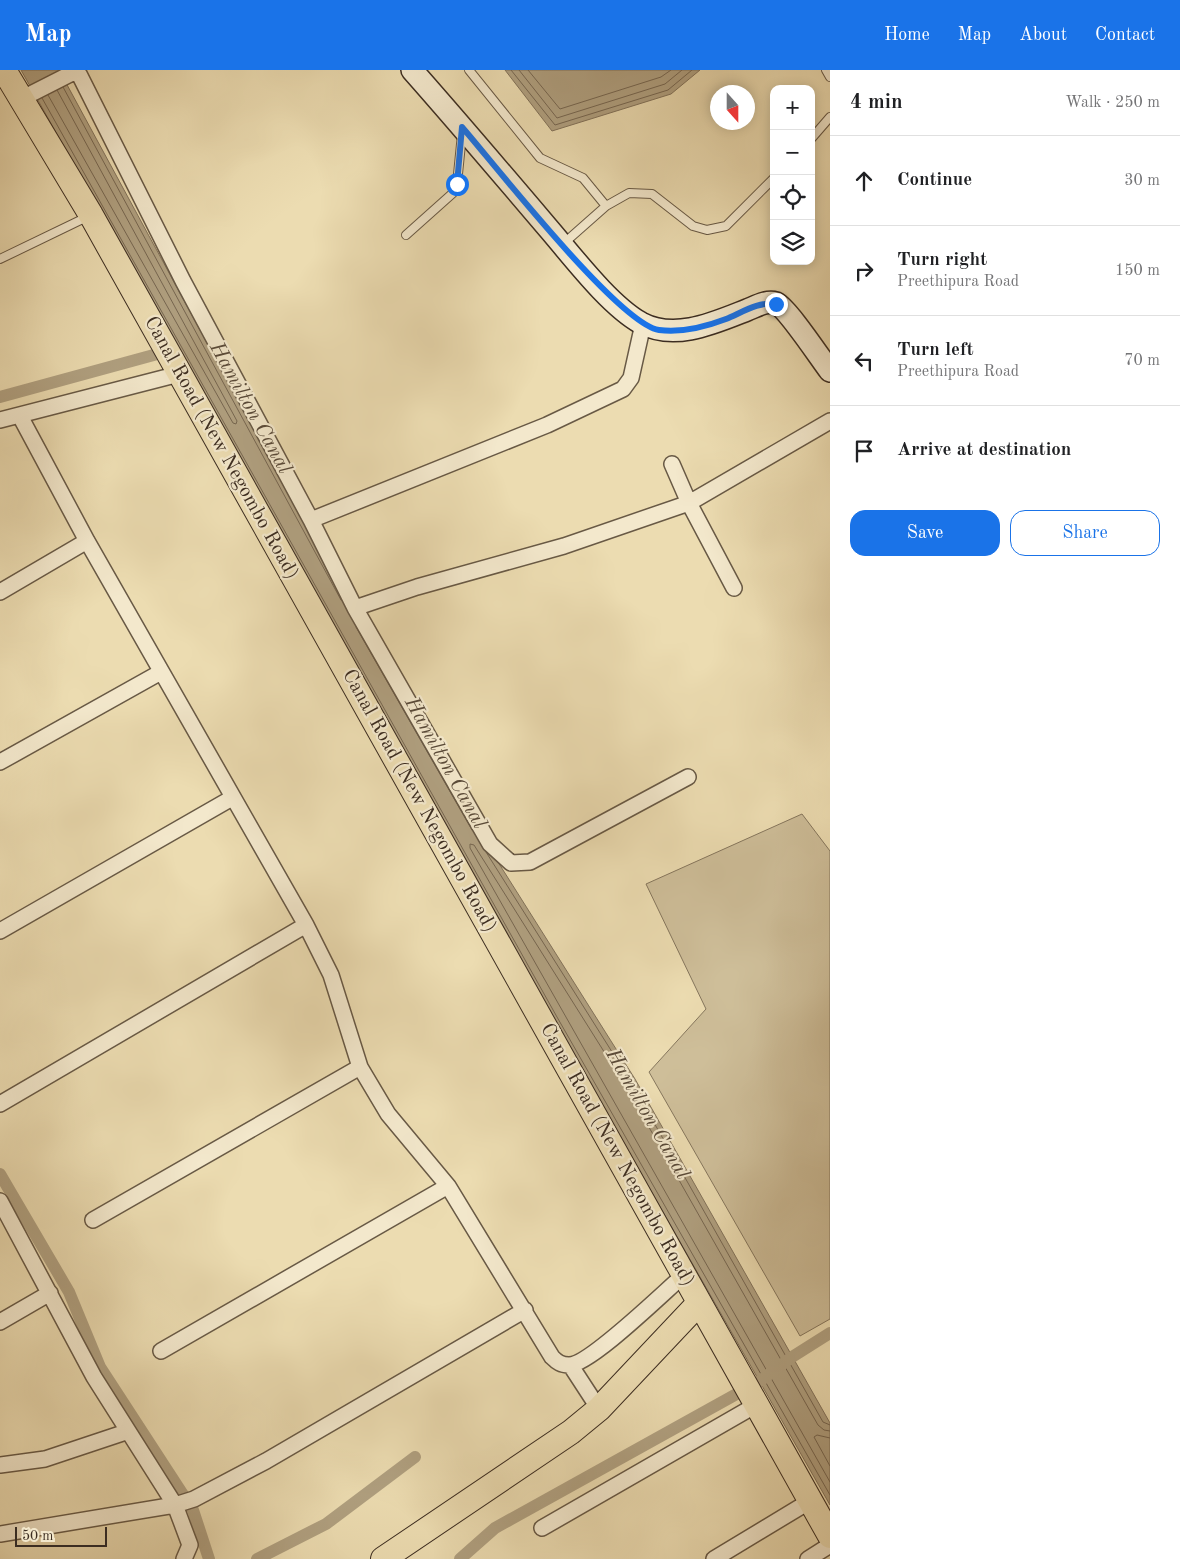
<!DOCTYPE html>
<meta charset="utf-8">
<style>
:root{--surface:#fff;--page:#f2f2f2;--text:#202124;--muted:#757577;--line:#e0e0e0;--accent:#1a73e8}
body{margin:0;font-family:"Old Standard TT",serif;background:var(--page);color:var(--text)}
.controls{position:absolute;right:15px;top:15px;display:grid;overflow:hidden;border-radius:10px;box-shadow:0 2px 12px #0003}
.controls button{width:45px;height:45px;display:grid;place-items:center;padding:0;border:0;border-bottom:1px solid var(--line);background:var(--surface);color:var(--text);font:25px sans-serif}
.compass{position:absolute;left:710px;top:15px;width:45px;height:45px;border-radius:50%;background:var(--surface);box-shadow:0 2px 12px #0003;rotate:159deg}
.scale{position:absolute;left:15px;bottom:12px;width:92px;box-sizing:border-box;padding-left:5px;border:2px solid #3c2d21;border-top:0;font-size:14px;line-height:18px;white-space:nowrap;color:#3c2d21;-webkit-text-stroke:4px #f3e8cc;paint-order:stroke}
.stop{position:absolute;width:15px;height:15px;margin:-11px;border:4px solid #1a73e8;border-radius:50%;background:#fff}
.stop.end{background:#1a73e8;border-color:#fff;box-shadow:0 1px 5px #0008}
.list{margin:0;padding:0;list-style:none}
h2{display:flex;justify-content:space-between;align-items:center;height:65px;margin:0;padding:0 20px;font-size:21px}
h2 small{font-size:16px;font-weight:400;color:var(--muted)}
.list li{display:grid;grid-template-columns:32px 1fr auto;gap:15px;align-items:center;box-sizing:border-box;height:90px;padding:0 20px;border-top:1px solid var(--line)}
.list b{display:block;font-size:19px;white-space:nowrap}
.list p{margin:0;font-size:16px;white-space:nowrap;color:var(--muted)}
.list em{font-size:16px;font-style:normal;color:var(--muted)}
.actions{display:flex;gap:10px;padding:15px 20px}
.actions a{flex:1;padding:11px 0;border:1px solid var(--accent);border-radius:15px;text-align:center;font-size:18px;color:var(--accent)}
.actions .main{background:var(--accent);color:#fff}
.icon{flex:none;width:28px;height:28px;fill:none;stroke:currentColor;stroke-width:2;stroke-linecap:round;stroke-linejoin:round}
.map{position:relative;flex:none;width:830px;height:1489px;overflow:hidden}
header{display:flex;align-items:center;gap:30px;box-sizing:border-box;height:70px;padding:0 25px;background:var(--accent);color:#fff}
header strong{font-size:24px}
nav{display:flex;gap:28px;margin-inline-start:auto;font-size:18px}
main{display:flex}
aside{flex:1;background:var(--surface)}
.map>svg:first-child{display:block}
.green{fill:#cebe99;stroke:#85765d}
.water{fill:#b0a080;stroke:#82725a}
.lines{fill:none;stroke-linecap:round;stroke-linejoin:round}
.shore{stroke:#766650;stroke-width:1}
.canal{stroke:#b0a080;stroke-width:12}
.lane-casing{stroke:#685945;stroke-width:10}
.street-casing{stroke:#685945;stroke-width:18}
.secondary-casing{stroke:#3c2d21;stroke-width:24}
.primary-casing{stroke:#3c2d21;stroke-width:26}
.lane{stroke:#f3e8cc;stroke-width:8}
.street{stroke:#f3e8cc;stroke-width:15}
.secondary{stroke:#f3e8cc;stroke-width:21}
.primary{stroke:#ecdcb1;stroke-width:24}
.route{stroke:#1a73e8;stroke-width:6}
.labels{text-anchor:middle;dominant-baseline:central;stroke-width:4.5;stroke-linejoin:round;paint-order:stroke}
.street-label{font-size:20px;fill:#3c2d21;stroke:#f3e8cc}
.water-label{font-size:21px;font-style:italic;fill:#594a39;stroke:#f3e8cc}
</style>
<header>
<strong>Map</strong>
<nav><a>Home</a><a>Map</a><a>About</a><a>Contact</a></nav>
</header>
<main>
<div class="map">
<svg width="830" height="1489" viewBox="0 0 830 1489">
<rect width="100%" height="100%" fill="#ecdcb1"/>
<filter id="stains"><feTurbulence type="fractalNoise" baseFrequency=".004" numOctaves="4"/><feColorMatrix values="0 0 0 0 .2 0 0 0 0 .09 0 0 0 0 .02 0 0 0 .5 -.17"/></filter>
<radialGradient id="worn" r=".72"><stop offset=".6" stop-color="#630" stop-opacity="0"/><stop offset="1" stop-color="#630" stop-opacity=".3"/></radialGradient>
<path class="green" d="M802,744L830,781V1249L800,1266L649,1002L706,939L646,814Z"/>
<path class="water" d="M21,0H59L366,566L455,724L635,1009L830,1353V1435L553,949Z
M505,0H700L671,24L552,61Z"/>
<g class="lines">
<path class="shore" d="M511,0L555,55L668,20L692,0
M519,0L557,48L665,14L682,0
M528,0L560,39L661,7L671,0
M63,17L341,530
M48,25L233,353L236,354L237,351L57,20
M42,28L557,947L830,1425
M356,557L472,760
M486,782L631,1012L823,1352L830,1355
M830,1361L824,1360L818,1355L625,1015L474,775L470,774V778L830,1412
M830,1368L817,1365L814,1367L830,1396"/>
<path class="canal" d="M0,327L172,280
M0,1104L69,1222L100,1297L193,1440L209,1489
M257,1489L326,1454L415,1387
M460,1489L495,1458L760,1311L792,1287L830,1263"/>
<defs>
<path id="lane" d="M469,0L540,88L583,108L606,136
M826,0L830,7
M811,69L830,47
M406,165L453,123L457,114L462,64
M563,174L606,136L629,123L652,124L693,156L707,160L726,156L774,108
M0,189L89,146"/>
<path id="street" d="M77,0L183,211L311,450
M21,29L78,0
M643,254L631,308L623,319L547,355L311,450L355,538L490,774L511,793L530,792L688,707
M20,346L87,471L306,855L331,905L360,997L388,1044L448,1116L552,1287C557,1292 561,1295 569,1295C590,1295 665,1221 685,1204
M0,350L179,304
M672,394L689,433L734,518
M0,522L87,471
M355,538L417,517L564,476L689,433L830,351
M0,692L161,602
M0,861L232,728
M0,1034L306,855
M0,1131L94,1307L175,1435L190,1475L184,1489
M93,1150L360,997
M0,1252L50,1223
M161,1281L448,1116
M571,1296L599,1339
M0,1395L45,1389L126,1362
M542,1458L756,1335
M0,1464L175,1435L194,1429L266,1391L525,1240
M714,1489L810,1431
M808,1489L830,1475"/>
<path id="secondary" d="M412,0C458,52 503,105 548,158C573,187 609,235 641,253C675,271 714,253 747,240C755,237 766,230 776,233C788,239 820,288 830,301"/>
<path id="primary" d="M4,0L91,145L830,1466
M383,1489L571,1362L599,1339L699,1233"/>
</defs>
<use href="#lane" class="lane-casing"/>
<use href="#street" class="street-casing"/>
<use href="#secondary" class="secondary-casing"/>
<use href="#primary" class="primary-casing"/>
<use href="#lane" class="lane"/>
<use href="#street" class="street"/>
<use href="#secondary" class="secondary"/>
<use href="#primary" class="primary"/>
</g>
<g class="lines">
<path class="route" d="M457,114L462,57C495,95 619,254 659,260C682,263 705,257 726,249C741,243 759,231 776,234"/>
</g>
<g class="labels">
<g class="street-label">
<text transform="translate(221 378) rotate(61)">Canal Road (New Negombo Road)</text>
<text transform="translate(419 731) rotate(61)">Canal Road (New Negombo Road)</text>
<text transform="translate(617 1085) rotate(61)">Canal Road (New Negombo Road)</text>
</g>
<g class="water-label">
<text transform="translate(250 338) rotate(61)">Hamilton Canal</text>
<text transform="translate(445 693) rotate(61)">Hamilton Canal</text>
<text transform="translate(647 1044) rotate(60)">Hamilton Canal</text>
</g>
</g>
<rect width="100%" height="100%" filter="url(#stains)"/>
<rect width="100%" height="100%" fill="url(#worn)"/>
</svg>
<div class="controls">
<button>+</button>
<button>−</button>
<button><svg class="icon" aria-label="locate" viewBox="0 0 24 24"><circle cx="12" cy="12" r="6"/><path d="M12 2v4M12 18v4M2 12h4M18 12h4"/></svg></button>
<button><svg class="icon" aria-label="layers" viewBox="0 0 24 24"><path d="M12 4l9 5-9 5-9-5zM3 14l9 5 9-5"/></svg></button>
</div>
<svg class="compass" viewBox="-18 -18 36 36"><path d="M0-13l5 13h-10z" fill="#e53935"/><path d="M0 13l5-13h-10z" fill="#757577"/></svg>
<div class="scale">50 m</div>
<div class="stop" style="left:457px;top:114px"></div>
<div class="stop end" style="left:776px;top:234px"></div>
</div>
<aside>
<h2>4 min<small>Walk · 250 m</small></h2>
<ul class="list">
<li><svg class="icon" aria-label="ahead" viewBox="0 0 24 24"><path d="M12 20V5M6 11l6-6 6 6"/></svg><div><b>Continue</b></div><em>30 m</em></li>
<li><svg class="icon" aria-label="right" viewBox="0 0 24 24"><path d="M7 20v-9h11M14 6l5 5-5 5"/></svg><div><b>Turn right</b><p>Preethipura Road</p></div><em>150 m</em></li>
<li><svg class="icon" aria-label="left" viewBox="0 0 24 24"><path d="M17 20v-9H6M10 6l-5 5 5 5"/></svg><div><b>Turn left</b><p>Preethipura Road</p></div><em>70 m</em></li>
<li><svg class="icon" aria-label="arrive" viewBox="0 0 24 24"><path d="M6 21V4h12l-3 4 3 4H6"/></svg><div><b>Arrive at destination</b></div></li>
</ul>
<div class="actions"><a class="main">Save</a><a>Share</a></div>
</aside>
</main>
